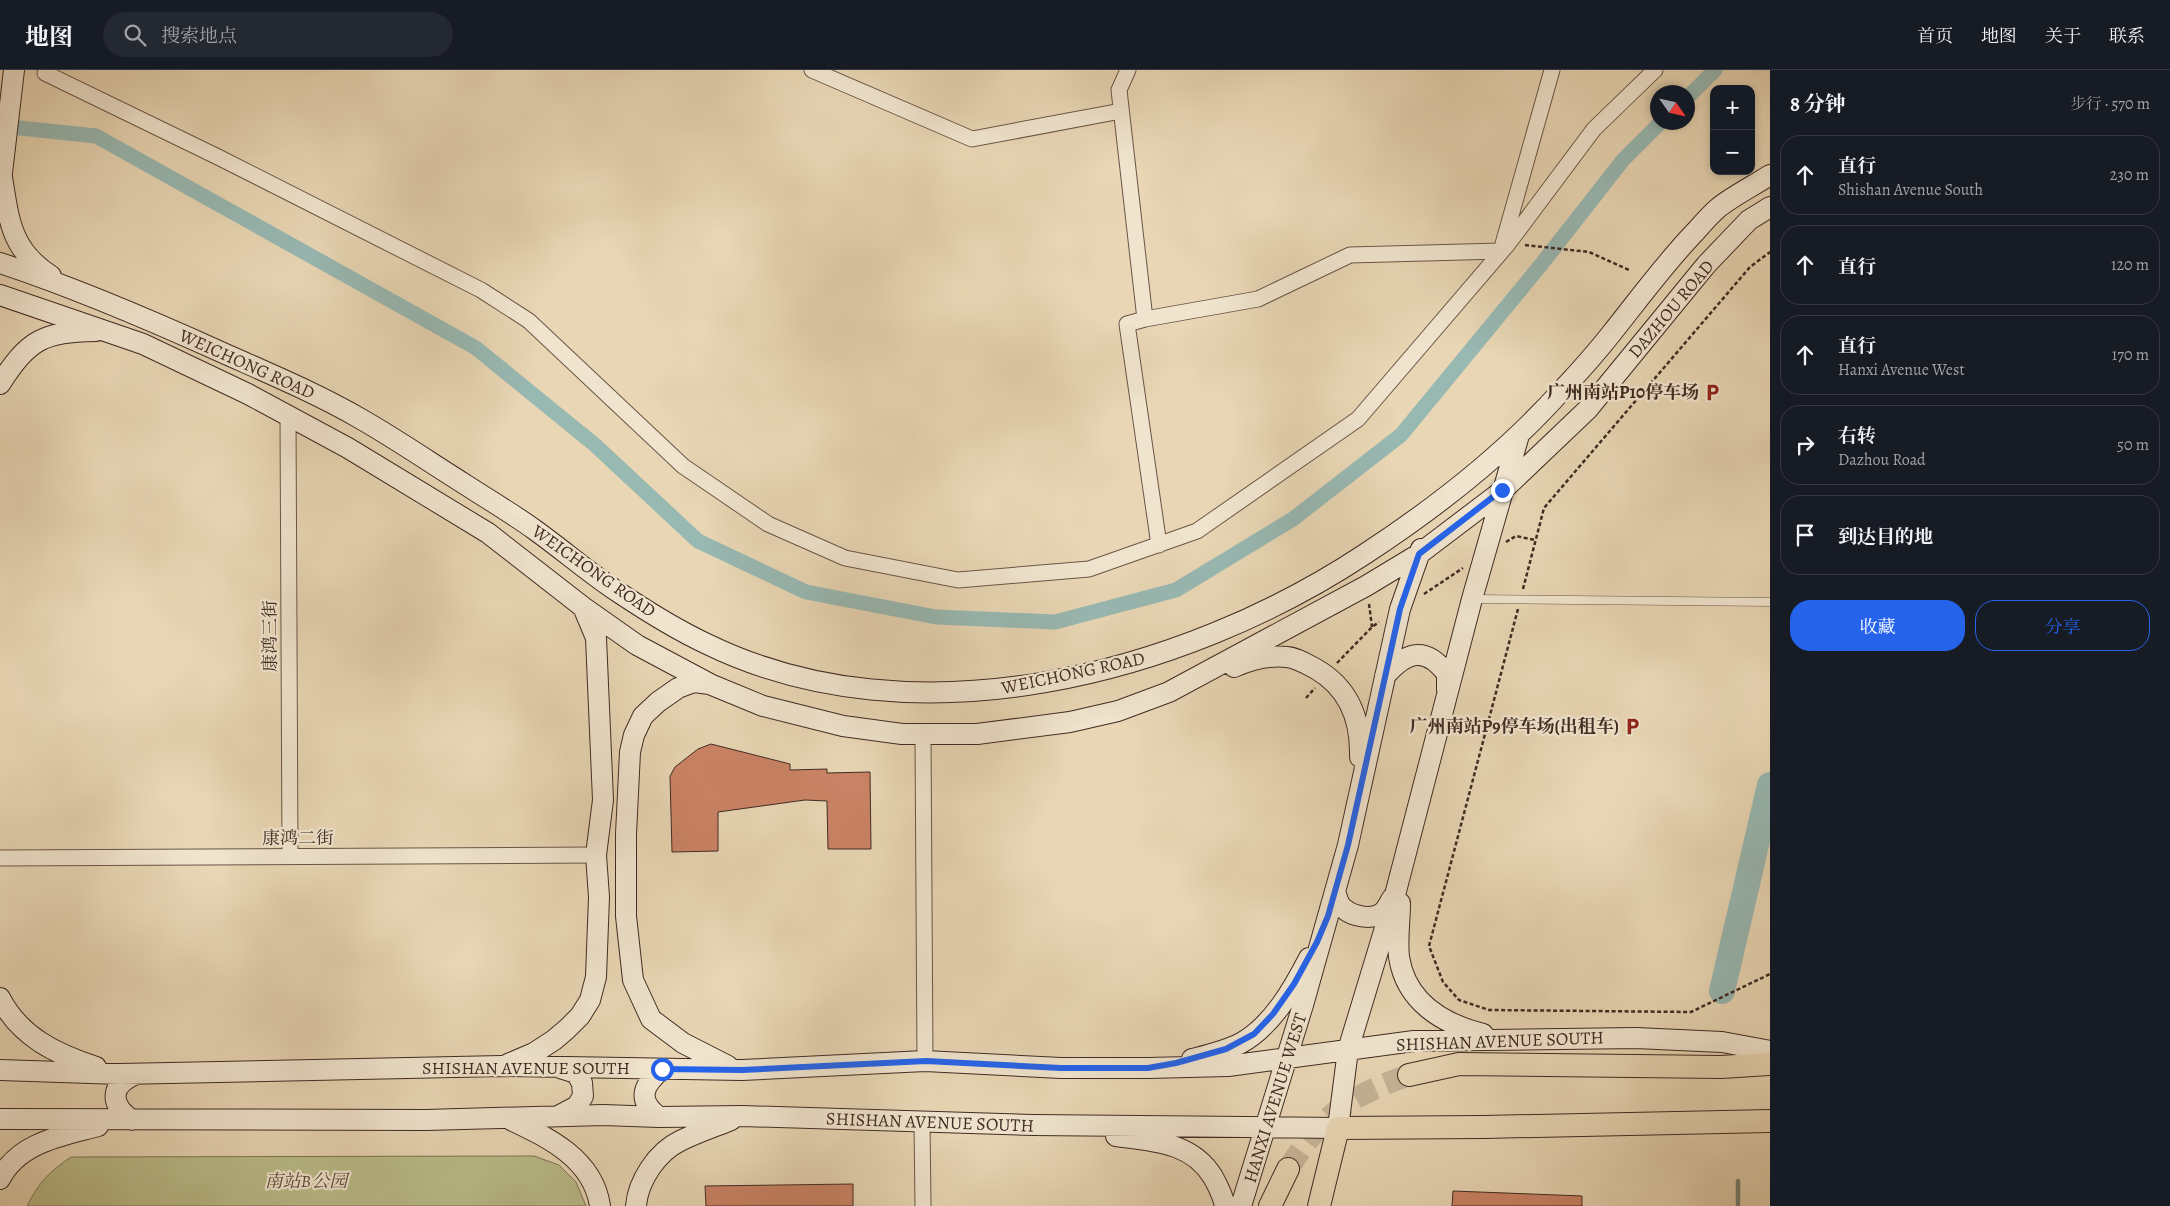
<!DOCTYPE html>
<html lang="zh">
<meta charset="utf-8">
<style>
:root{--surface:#171b24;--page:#242831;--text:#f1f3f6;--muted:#9ea1a6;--line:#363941;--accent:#2563eb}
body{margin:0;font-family:Alegreya,"Noto Serif SC",serif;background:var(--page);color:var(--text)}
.controls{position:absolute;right:15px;top:15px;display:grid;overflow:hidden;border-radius:10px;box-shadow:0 2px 8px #0003}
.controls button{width:45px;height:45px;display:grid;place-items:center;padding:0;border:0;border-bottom:1px solid var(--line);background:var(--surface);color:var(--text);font:25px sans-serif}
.compass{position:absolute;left:1650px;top:15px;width:45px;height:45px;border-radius:50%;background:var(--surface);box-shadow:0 2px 8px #0003;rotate:124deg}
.stop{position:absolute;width:15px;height:15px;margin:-11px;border:4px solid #2563eb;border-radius:50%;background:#fff}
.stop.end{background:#2563eb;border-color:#fff;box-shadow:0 1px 5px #0008}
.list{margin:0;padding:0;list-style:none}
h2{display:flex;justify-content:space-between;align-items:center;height:65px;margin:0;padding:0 20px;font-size:21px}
h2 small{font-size:16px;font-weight:400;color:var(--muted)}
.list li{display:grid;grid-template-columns:32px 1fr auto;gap:15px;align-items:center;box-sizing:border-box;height:80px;margin:0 10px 10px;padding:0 10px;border:1px solid var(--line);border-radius:20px}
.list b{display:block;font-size:19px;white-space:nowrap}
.list p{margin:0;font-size:16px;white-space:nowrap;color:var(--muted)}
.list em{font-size:16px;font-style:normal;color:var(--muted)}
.actions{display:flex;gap:10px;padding:15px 20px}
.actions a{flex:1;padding:11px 0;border:1px solid var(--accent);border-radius:20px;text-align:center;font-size:18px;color:var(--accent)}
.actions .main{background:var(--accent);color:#fff}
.icon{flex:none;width:28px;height:28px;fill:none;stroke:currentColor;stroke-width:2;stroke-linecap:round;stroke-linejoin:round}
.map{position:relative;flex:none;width:1770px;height:1136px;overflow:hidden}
header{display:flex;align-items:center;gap:30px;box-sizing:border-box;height:70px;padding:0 25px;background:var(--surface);border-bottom:1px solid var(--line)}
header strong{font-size:24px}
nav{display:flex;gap:28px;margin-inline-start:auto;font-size:18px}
.search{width:350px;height:45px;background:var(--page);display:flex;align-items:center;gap:12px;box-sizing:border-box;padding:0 18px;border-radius:28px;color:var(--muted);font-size:19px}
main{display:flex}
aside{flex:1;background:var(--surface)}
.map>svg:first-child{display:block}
.green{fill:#babd8a;stroke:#7d7456}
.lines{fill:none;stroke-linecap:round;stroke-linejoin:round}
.stream{stroke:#758079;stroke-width:4.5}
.canal{stroke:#98b8b2;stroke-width:15}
.river{stroke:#98b8b2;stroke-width:26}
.building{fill:#cb8366;stroke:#402b23}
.primary-tunnel{stroke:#c6b497;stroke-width:22;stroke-dasharray:22 11;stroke-linecap:butt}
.lane-casing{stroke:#6a5647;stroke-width:9}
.street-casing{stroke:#6a5647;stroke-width:17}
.secondary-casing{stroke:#402b23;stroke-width:22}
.primary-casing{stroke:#402b23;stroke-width:24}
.path{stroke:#402b23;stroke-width:2.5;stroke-dasharray:4 2.5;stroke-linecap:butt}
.lane{stroke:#f0e4ce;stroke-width:8}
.street{stroke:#f0e4ce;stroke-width:15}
.secondary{stroke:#f0e4ce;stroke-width:20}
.primary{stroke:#e8d6b4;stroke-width:22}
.route{stroke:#2563eb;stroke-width:6}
.labels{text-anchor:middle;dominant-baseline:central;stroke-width:4.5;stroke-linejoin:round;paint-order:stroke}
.street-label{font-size:18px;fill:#402b23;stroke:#f0e4ce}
.poi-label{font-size:18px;font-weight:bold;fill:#402b23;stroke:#f0e4ce;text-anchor:end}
.park-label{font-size:18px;font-style:italic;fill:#584838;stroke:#f0e4ce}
</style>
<header>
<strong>地图</strong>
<div class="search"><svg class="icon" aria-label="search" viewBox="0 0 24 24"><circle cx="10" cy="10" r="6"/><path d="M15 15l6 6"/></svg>搜索地点</div>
<nav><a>首页</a><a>地图</a><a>关于</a><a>联系</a></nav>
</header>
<main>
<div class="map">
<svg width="1770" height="1136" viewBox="0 0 1770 1136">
<rect width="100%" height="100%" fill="#e8d6b4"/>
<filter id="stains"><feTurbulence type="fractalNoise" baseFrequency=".004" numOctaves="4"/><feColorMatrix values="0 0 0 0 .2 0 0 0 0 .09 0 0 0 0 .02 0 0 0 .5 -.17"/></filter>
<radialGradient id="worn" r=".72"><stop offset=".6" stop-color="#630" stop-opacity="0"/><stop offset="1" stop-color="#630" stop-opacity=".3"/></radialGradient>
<path class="green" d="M534,1086L559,1095L576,1112L586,1136H27C39,1112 49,1102 71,1087Z"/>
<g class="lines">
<path class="stream" d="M1738,1136V1111"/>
<path class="canal" d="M1688,27L1715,0
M0,56L96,66L476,278L595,375L698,471L806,522L936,547L1055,552L1176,520L1293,449L1401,365L1540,196L1623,90L1661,52"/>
<path class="river" d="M1722,921L1770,715"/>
</g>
<path class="building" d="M711,674L790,694V700L827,699V703L870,702L871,779H828L827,731L805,730L718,742V781L672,782L670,706L675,697L698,679Z
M853,1114V1136H706L705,1116Z
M1453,1121L1582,1126V1136H1452Z"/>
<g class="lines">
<path class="primary-tunnel" d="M1288,1099C1325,1042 1346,1028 1409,1005"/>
<defs>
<path id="lane" d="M1472,529L1770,532"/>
<path id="street" d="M48,0L45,3L218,87L481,220L529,251L683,396L768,454L845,488L958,510L1089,499L1197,461L1358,349L1508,174L1594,59L1655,0
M812,0L972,69L1121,41
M1128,0L1119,20L1145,249L1127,254L1159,475
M1145,249L1258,229L1350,185L1501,181L1552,0
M288,345L290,786
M923,665L925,991
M0,788L596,785
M922,1052L923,1136"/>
<path id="secondary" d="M2,107C9,151 11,180 51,206
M0,120L14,0
M0,193C76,218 148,249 221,282C268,303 316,323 361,349C396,369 431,393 466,415C489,430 513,444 535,460C563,480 589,503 618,522C645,540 677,560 707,574C914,675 1182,605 1365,484C1437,437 1506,383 1563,319C1580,301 1596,283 1611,264C1639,229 1665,193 1696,161C1703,153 1710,145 1718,138C1733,126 1753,116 1770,105
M0,225L143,274L248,324L348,378L488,463L583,537L637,575L712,615L763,636L843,656L902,664H977L1070,652L1118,641L1169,622L1366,516L1419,484L1502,421L1588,339L1706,195L1749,150L1770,137
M0,314C29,269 43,262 96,261
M1234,597C1250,590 1269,585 1287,587C1297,588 1307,594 1316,599C1349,618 1361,650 1360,687
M1385,606C1406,582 1425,575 1447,604V620
M710,614L694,612L678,618L658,632L643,646L634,665L630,682L626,764V846L633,910L651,949L683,973L728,996
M1335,821C1337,827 1338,834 1343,838C1353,847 1374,851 1384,841C1388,837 1390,831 1393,827
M1400,833C1400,851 1397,869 1399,887C1406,932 1443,954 1483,964
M0,928C20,967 56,984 96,997
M1192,989C1208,985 1226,981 1241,973C1272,956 1293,919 1309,888
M508,994L534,983L554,970L567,959L580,946L590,930L596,907L599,827L596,785L603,730L596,568L583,537
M0,1000L120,1004L502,996L742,1000L925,991L1061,998H1148L1228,996L1414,971L1636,968L1722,972L1770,981
M558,1046L577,1036L583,1026L582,1013L576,1003L560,998
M659,1047C636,1030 643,1015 662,999
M0,1049L426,1050L603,1045L659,1047L742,1046L1033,1055L1338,1058L1348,980L1395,825L1472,529L1519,365
M132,1050C109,1034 110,1015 136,1004
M511,1050C549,1068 593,1089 600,1136
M1116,1066C1153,1071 1192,1072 1213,1107C1218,1116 1223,1126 1225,1136
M0,1109C19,1072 62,1066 98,1056
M636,1136C638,1111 657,1082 680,1071C696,1063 714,1057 731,1050
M1241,1136L1303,935L1348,775L1400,539L1421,479"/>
<path id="primary" d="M1409,1005L1459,994L1721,997L1770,994
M1270,1136L1288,1099
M1319,1136L1338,1058L1484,1057L1770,1051"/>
</defs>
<use href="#lane" class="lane-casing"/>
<use href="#street" class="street-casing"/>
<use href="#secondary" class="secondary-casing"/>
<use href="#primary" class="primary-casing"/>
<path class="path" d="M1525,175L1589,182L1629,200
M1506,472L1516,466L1535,470
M1523,519L1544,438L1750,197L1770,182
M1424,524L1463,498
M1369,534L1372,557
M1518,539L1429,876L1443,912L1459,930L1489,940L1691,942L1770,904
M1337,593L1372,557L1379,552
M1306,628L1315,618"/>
<use href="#lane" class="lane"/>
<use href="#street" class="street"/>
<use href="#secondary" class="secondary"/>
<use href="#primary" class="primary"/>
</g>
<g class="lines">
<path class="route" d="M662,999L742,1000L926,991L1061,998H1148L1176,993L1226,979L1254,964L1273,944L1294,914L1317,872L1328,846L1348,775L1400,539L1419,484L1502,420"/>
</g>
<defs>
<symbol id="parking-bare" viewBox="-9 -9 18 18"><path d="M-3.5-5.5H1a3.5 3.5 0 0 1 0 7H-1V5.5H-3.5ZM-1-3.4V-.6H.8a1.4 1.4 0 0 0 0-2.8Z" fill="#8f2418" stroke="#f0e4ce" stroke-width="2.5" paint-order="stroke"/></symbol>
</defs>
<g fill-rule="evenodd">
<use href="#parking-bare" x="1700" y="310" width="25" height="25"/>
<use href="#parking-bare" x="1620" y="644" width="25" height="25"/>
</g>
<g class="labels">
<g class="street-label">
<text transform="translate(1671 239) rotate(-50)">DAZHOU ROAD</text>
<text transform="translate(247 294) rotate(24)">WEICHONG ROAD</text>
<text transform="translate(594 501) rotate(35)">WEICHONG ROAD</text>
<text transform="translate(270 566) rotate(-90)">康鸿三街</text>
<text transform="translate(1073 603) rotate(-12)">WEICHONG ROAD</text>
<text x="298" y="768">康鸿二街</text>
<text transform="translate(1500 971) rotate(-2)">SHISHAN AVENUE SOUTH</text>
<text x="526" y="998">SHISHAN AVENUE SOUTH</text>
<text transform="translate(1275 1028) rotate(-73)">HANXI AVENUE WEST</text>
<text transform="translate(930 1052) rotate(2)">SHISHAN AVENUE SOUTH</text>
</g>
<g class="poi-label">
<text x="1699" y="322">广州南站P10停车场</text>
<text x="1619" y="656">广州南站P9停车场(出租车)</text>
</g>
<g class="park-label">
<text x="306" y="1111">南站B公园</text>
</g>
</g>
<rect width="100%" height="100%" filter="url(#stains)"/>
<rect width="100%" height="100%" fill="url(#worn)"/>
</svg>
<div class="controls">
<button>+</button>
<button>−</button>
</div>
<svg class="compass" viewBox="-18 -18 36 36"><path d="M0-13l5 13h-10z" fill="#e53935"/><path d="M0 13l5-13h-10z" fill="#9ea1a6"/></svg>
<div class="stop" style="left:662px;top:999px"></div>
<div class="stop end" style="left:1502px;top:420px"></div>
</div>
<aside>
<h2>8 分钟<small>步行 · 570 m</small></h2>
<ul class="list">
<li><svg class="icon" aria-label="ahead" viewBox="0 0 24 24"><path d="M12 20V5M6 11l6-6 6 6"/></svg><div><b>直行</b><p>Shishan Avenue South</p></div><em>230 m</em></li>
<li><svg class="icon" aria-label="ahead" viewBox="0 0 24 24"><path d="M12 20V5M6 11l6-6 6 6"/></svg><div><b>直行</b></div><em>120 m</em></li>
<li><svg class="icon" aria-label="ahead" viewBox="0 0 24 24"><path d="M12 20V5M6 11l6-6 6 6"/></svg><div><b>直行</b><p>Hanxi Avenue West</p></div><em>170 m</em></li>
<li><svg class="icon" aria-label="right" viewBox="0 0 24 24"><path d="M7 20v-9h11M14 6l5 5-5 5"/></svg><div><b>右转</b><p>Dazhou Road</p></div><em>50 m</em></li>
<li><svg class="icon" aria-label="arrive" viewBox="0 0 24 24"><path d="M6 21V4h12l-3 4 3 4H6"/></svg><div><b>到达目的地</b></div></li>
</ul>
<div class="actions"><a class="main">收藏</a><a>分享</a></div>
</aside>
</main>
